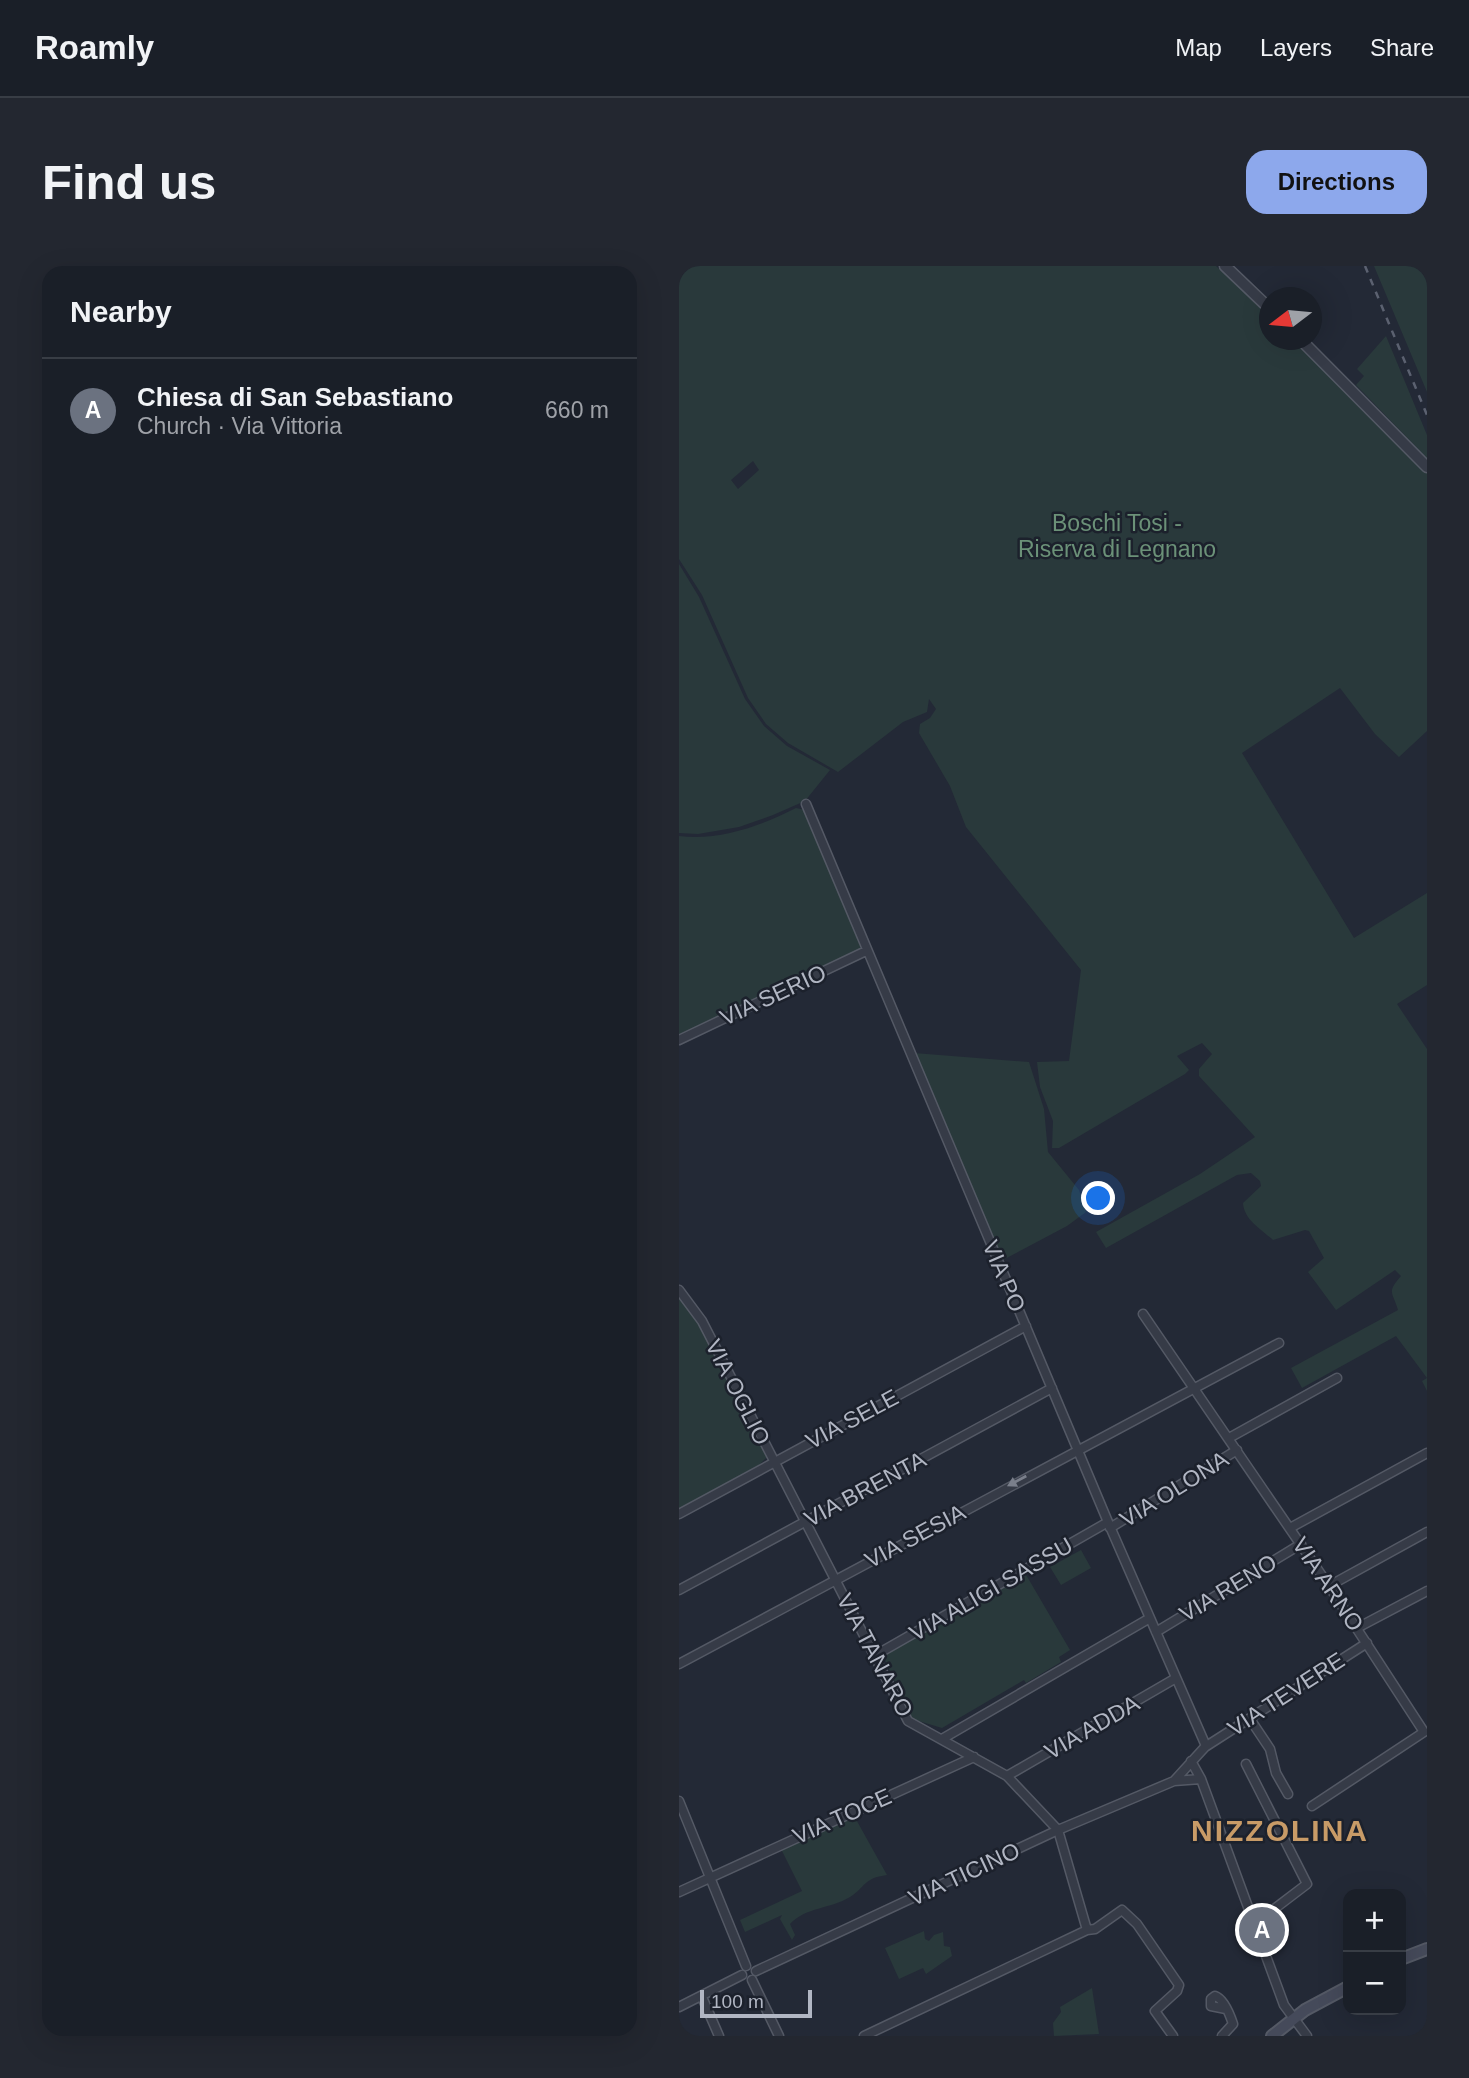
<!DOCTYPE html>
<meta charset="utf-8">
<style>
:root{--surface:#1a1f28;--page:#232730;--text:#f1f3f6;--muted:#9fa2a8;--line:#383d45;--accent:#8da8ec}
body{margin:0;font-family:Arial,sans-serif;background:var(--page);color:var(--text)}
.controls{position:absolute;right:21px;bottom:21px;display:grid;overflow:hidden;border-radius:14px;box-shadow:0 7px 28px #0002}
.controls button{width:63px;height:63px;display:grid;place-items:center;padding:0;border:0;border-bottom:2px solid var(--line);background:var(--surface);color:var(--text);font:35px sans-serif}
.compass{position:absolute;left:580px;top:21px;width:63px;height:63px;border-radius:50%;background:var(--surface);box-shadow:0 7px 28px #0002;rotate:254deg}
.scale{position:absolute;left:21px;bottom:18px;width:112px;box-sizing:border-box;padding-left:7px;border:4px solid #b1b6c3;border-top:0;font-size:19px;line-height:24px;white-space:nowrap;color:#b1b6c3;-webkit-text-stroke:5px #1c212c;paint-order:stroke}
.you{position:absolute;left:420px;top:933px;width:24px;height:24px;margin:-18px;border:5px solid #fff;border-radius:50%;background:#1a73e8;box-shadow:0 0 0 10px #1a73e833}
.badge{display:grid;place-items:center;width:46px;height:46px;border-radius:50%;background:var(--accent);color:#fff;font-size:23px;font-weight:700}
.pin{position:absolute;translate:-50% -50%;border:4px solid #fff;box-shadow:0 2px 7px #0006}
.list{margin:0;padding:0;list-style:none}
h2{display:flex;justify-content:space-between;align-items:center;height:91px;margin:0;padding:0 28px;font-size:30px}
h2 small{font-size:23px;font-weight:400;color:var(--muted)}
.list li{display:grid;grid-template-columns:46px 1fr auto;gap:21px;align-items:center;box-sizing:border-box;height:105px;padding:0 28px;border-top:2px solid var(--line)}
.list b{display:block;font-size:26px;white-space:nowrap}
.list p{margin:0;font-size:23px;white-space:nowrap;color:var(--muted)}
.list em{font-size:23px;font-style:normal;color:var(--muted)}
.map{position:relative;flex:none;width:748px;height:1770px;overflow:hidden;border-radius:21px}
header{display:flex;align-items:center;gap:42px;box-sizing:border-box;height:98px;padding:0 35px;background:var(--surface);border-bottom:2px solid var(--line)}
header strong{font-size:33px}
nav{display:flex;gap:38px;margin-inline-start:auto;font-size:24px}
.intro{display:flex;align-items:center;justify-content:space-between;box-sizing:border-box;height:168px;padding:0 42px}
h1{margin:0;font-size:49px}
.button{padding:18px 32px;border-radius:21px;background:var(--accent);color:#111;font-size:24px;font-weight:700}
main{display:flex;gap:42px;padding:0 42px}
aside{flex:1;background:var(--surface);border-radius:21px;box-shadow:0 7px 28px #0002}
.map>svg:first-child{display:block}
.green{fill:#29393b;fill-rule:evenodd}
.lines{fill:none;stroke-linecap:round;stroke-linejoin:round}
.minor-casing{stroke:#545965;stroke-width:11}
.tertiary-casing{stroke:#545965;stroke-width:13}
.secondary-casing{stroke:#545965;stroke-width:14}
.minor{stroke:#363b47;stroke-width:8}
.tertiary{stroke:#363b47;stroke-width:10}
.secondary{stroke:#454a5a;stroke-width:10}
.rail{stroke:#5b6170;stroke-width:2.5;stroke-dasharray:7 7;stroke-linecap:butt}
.oneway{fill:#7a7f8b}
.labels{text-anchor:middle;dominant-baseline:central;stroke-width:5;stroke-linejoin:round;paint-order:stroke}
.park-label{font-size:23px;fill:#6b9178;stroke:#1c212c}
.street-label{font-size:23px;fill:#b1b6c3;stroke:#1c212c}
.district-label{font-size:30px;font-weight:bold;letter-spacing:2px;fill:#c89b67;stroke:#1c212c}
</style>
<header>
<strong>Roamly</strong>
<nav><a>Map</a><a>Layers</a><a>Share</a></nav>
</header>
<div class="intro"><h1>Find us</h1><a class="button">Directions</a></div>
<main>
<aside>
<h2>Nearby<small></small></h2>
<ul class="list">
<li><span class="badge" style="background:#6b7280">A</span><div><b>Chiesa di San Sebastiano</b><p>Church · Via Vittoria</p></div><em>660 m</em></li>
</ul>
</aside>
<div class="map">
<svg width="748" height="1770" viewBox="0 0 748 1770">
<rect width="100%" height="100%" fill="#232936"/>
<path class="green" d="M0,0H537L590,49V74H616L748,207V465L720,491L696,468L661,422L563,487L675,672L748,627V719L718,738L748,783V1125L743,1115L748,1112L717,1070L623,1122L612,1102L719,1044C714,1026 707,1027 722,1010L716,1004L657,1044L629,1006L645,992L630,965L626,964L594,974C582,963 565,954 564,937L582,920L581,915L572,907L558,909L427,982L417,966L521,908L576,871L520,810V803L533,788L523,777L498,790L510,804L506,808L380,882H373L374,855L361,821L358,796L390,795L402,704L287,561L271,520L240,467L241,458L251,452L257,443L250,433L248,446L224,456L159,506L109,477L87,458L69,432L23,329L0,293ZM74,195L80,204L59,223L52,214Z
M695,0H748V126Z
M707,70L748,169V192L677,119L685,110L678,103Z
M0,298L20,331L66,433L85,460L108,480L151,504L126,535L94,549L60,561L19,568L0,567Z
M117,542L126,544L183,684L0,770V570C40,575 82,560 117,542Z
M235,787L350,796L365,843L369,886L400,924L407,946L388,960L322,995Z
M0,1026L16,1047L89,1190L80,1199L0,1243Z
M402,1284L412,1302L382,1319L371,1301Z
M346,1307L391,1384L380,1391L382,1396L347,1417L345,1414L263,1462L233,1453L204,1390Z
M174,1548L208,1609C184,1612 187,1621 171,1631C151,1643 127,1641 111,1658L116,1669L113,1674L101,1653L103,1649L66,1666L61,1654L123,1625L101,1581Z
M245,1665L246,1673L250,1675L255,1669L264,1666L265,1680L271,1681L273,1690L247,1708L244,1702L220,1713L206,1682Z
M413,1722L420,1768L375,1770L374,1757L382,1746L381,1741Z"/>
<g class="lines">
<defs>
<path id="minor" d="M127,538L429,1256L527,1480
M0,774L187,685
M0,1024L23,1055L229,1455L328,1510L379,1564L408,1664
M464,1048L650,1320L745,1466L633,1540
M550,1172L658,1112
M0,1248L347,1060
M431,1262L558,1184
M611,1262L748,1187
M650,1320L748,1266
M0,1324L373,1122
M678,1362L748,1325
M477,1366L622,1278
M195,1390L429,1256
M0,1398L600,1077
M571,1453L591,1483L597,1507L609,1528
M263,1473L471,1352
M512,1495L522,1513L605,1739L628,1770
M567,1498L628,1618L586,1650L573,1654
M328,1510L497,1412
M495,1515L526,1481L688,1377
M0,1535L67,1700
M0,1626L295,1491
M77,1705L379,1564L495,1515L522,1513
M73,1714L100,1770
M23,1731L40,1770
M0,1741L63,1709
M185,1770L408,1664L416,1663L443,1644L458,1658L500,1719L498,1725L476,1745L494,1770
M543,1770L554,1758C551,1749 545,1733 536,1730L532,1733V1740L547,1743"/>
<path id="tertiary" d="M546,0L590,42
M622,74L748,201"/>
<path id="secondary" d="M722,1693L748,1683
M593,1770L626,1744L669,1721"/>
</defs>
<use href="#minor" class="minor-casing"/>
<use href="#tertiary" class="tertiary-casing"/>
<use href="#secondary" class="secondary-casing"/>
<use href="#minor" class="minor"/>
<use href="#tertiary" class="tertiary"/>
<use href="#secondary" class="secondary"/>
<path class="rail" d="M686,0L748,149"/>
</g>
<defs><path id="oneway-solid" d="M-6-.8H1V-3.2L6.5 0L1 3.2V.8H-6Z" transform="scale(1.75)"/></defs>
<use class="oneway" href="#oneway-solid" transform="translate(338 1215) rotate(152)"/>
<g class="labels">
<g class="park-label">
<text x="438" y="257">Boschi Tosi -<tspan x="438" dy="26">Riserva di Legnano</tspan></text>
</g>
<g class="street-label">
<text transform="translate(94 729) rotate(-25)">VIA SERIO</text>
<text transform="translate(325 1010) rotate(67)">VIA PO</text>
<text transform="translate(59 1126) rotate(63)">VIA OGLIO</text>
<text transform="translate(173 1153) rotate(-28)">VIA SELE</text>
<text transform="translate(186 1223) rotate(-28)">VIA BRENTA</text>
<text transform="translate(495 1223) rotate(-32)">VIA OLONA</text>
<text transform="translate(236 1270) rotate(-28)">VIA SESIA</text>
<text transform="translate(649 1318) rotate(56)">VIA ARNO</text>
<text transform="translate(549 1322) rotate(-31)">VIA RENO</text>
<text transform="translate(312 1323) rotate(-30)">VIA ALIGI SASSU</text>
<text transform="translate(196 1389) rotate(62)">VIA TANARO</text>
<text transform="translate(607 1428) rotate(-33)">VIA TEVERE</text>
<text transform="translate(413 1461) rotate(-30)">VIA ADDA</text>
<text transform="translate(163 1550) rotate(-24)">VIA TOCE</text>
<text transform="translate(285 1608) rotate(-25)">VIA TICINO</text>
</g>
<g class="district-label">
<text x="601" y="1564">NIZZOLINA</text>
</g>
</g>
</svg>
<div class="controls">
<button>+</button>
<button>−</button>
</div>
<svg class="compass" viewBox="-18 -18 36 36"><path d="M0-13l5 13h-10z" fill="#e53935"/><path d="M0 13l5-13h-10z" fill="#9fa2a8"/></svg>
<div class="scale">100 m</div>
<div class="you"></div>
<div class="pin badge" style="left:583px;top:1664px;background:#6b7280">A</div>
</div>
</main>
